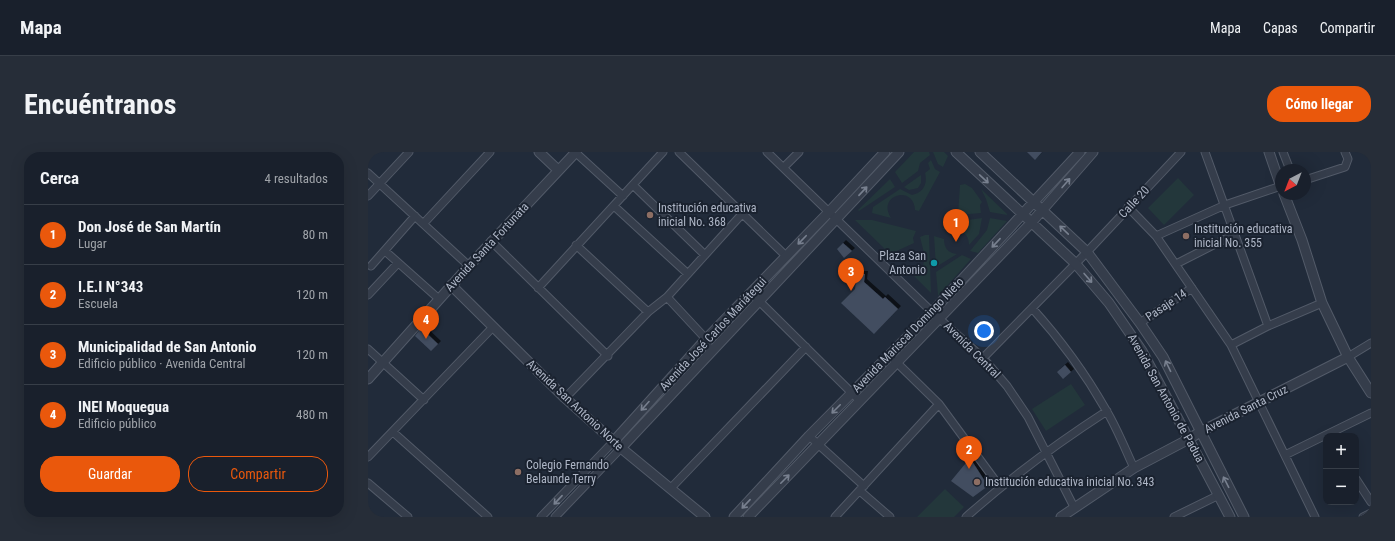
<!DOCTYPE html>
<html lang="es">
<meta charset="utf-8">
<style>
:root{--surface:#19202c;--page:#262d38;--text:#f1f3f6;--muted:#9fa3a9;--line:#373e48;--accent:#ea580c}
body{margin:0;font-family:"Roboto Condensed",sans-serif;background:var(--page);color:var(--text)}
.controls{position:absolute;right:12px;bottom:12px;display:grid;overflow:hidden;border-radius:8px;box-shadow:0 4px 16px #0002}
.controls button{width:36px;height:36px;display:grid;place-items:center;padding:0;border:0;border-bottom:1px solid var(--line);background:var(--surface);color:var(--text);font:20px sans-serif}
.compass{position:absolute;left:907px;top:12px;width:36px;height:36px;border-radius:50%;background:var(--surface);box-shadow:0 4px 16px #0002;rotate:222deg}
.you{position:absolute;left:616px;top:179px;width:14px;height:14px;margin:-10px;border:3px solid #fff;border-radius:50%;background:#1a73e8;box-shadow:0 0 0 6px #1a73e833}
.badge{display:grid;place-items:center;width:26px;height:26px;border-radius:50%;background:var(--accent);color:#fff;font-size:13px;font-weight:700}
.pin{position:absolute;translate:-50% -33px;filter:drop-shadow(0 1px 2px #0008)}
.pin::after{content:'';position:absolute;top:21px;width:14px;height:12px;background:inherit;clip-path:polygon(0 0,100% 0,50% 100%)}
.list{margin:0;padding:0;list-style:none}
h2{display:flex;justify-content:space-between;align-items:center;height:52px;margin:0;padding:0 16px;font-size:17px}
h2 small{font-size:13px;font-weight:400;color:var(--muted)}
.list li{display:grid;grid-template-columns:26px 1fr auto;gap:12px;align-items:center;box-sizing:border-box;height:60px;padding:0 16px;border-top:1px solid var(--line)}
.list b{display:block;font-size:15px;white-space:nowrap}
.list p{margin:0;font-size:13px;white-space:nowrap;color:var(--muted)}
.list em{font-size:13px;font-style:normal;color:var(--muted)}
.actions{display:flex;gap:8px;padding:12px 16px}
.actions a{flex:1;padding:9px 0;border:1px solid var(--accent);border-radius:16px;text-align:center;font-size:14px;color:var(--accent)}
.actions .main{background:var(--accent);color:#fff}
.map{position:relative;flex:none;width:1003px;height:365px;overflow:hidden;border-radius:16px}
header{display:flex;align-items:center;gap:24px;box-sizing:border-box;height:56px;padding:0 20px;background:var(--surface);border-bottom:1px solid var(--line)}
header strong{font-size:19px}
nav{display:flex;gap:22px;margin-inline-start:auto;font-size:14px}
.intro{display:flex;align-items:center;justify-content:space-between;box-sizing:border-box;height:96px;padding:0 24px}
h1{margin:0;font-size:28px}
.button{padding:10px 18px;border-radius:16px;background:var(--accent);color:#fff;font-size:14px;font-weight:700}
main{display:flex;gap:24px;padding:0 24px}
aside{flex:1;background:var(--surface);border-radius:16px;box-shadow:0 4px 16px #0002}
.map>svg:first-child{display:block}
.green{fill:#23373b}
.building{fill:#424d60;filter:url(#shadow)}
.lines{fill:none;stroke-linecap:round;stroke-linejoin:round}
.minor-casing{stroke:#525a68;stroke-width:9}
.tertiary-casing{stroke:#525a68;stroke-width:11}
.minor{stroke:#353d4b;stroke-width:7}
.tertiary{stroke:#353d4b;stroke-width:9}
.oneway{stroke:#78808f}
.education-dot{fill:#8d6e63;stroke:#1a222f;stroke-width:1.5}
.culture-dot{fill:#0f9aa8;stroke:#1a222f;stroke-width:1.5}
.labels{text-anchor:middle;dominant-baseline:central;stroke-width:4;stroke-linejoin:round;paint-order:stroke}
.street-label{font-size:12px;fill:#afb7c7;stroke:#1a222f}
.poi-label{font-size:12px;fill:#afb7c7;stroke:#1a222f;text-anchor:start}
</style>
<header>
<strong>Mapa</strong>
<nav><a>Mapa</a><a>Capas</a><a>Compartir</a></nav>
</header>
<div class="intro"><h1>Encuéntranos</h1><a class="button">Cómo llegar</a></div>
<main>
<aside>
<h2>Cerca<small>4 resultados</small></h2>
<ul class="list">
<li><span class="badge">1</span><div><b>Don José de San Martín</b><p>Lugar</p></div><em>80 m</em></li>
<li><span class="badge">2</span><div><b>I.E.I N°343</b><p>Escuela</p></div><em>120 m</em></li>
<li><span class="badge">3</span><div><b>Municipalidad de San Antonio</b><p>Edificio público · Avenida Central</p></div><em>120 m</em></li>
<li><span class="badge">4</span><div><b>INEI Moquegua</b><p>Edificio público</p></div><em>480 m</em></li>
</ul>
<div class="actions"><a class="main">Guardar</a><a>Compartir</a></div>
</aside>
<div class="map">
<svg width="1003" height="365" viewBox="0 0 1003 365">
<defs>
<filter id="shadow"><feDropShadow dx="3" dy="-3" stdDeviation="0" flood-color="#0009"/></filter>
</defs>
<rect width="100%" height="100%" fill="#212b3a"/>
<path class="green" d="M546,0H561L562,3L552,11L550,19L534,31L527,20Z
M565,0H576L580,4L575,15L570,12Z
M563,8L567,17L572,20L551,59L547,58C546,32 508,43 523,66L504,61L505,55L532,37L544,43C555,41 560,32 557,21L562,17L560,11Z
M553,23V31L550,36L541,38L536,35Z
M810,26L826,43L796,73L780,56Z
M522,27L527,35L491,59L490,58Z
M597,32L604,36L614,50L612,53L613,61L590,63L592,33Z
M613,37L639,62V63L622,60L618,47Z
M614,66L611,82L601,93C601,76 586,79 574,77L585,70Z
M622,66L639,69L610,101L602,99L619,78Z
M487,68H504L548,79L545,86L546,91L522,102Z
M557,83H561L563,141L546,124L554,118L557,105L552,85Z
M566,84L576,87C576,96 580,101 589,102L568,115Z
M594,103L603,107L571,143H570L568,120Z
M703,232L717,253L678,279L664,257Z
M577,337L596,355L586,365H549Z"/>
<path class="building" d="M659,0H674L667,8Z
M475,91L484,99L476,106L469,97Z
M489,122H497L496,130L515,147L517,145L530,157L506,182L473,151L487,137Z
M53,176L70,192L63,199L47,184Z
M697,213L703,220L695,227L689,220Z
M602,306L620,334L605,345L583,329Z"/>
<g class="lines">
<defs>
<path id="minor" d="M207,0L255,44
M311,0L418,104
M399,0L564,160L615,206L639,234L660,265L706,355
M837,0L900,174
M915,0L922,18
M416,15L431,0
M0,21L101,114
M937,28L977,15L980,7L977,0
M265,33L337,103
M0,44L41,0
M246,54L320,122
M760,55L788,84L863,193L947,365
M56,71L122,0
M788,84L857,53L913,34
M123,89L240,204
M208,93L280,160
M17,99L71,147
M808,112L867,82
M3,114L47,64
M170,136L295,0
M383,141L492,249
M0,143L30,111
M299,145L338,187L342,199
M664,156C692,187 717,221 738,258C749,276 757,297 766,316
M772,171L824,136
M863,193L900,174L954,151
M0,197L56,248
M521,203L571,252L632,335
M980,205L1003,191
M615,206L719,100L813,0
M197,246L280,160L299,145L374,62
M25,280L120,365
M441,284L496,334
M917,303L1003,261
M0,305L125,175
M988,327L1003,350
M0,331L40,365
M303,336L438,195
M492,339L522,365
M173,365L246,289
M187,365L253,296
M467,365L571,252
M598,365C643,325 688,292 739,259
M806,365L851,343
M995,365L1003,361"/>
<path id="tertiary" d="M171,0L190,18
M588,0L707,111L741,151L774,199L862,365
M612,0L719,100L772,171L795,205L876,365
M901,0L913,35
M916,42L934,88L954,151L980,205L1003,241
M83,133L197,246L253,296L337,365
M0,227L101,114L208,0
M246,289L338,187L461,60L517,0
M253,296L531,0
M366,365L441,284L564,160L712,0
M380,365L663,71L725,0
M693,365L766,316L821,287L832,280L980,205"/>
</defs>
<use href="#minor" class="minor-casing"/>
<use href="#tertiary" class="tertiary-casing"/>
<use href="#minor" class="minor"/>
<use href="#tertiary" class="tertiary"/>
</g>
<defs><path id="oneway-shaft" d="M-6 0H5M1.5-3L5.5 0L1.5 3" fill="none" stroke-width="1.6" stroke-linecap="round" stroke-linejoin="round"/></defs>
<g class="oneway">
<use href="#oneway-shaft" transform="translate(616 27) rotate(43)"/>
<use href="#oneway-shaft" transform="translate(698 31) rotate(-49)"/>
<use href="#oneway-shaft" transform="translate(495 39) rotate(-47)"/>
<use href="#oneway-shaft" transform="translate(696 78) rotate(-136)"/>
<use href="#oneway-shaft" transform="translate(434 88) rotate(134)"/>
<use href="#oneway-shaft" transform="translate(628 91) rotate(133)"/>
<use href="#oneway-shaft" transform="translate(720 126) rotate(49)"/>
<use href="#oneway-shaft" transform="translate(800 214) rotate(-116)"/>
<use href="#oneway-shaft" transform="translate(277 254) rotate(132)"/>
<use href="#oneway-shaft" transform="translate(468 257) rotate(135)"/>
<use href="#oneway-shaft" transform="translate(417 327) rotate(-45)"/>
<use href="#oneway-shaft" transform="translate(858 330) rotate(-117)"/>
<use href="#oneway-shaft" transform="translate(190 348) rotate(133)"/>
<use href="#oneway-shaft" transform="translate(378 352) rotate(133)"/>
</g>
<g class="education-dot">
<circle cx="282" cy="63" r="4"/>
<circle cx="818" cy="84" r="4"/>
<circle cx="150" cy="320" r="4"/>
<circle cx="609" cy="330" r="4"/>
</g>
<circle class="culture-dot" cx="566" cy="111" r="4"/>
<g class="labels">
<g class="street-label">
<text transform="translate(766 50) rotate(-47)">Calle 20</text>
<text transform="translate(119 95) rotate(-47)">Avenida Santa Fortunata</text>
<text transform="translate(798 153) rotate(-34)">Pasaje 14</text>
<text transform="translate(345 182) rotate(-47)">Avenida José Carlos Mariátegui</text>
<text transform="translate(540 183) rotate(-46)">Avenida Mariscal Domingo Nieto</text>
<text transform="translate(604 198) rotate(45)">Avenida Central</text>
<text transform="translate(798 246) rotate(61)">Avenida San Antonio de Padua</text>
<text transform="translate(207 253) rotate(43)">Avenida San Antonio Norte</text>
<text transform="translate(878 257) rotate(-27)">Avenida Santa Cruz</text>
</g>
<g class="poi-label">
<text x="290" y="56">Institución educativa<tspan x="290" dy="14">inicial No. 368</tspan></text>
<text x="826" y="77">Institución educativa<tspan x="826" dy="14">inicial No. 355</tspan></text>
<text x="558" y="104" text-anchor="end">Plaza San<tspan x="558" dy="14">Antonio</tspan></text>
<text x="158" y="313">Colegio Fernando<tspan x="158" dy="14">Belaunde Terry</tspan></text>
<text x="617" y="330">Institución educativa inicial No. 343</text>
</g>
</g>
</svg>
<div class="controls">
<button>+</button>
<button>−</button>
</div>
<svg class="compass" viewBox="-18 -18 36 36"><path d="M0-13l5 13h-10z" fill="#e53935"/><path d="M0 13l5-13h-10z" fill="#9fa3a9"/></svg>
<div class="you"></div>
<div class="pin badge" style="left:588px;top:90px">1</div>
<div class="pin badge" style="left:601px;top:317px">2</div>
<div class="pin badge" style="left:483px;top:139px">3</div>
<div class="pin badge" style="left:58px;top:187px">4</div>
</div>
</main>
